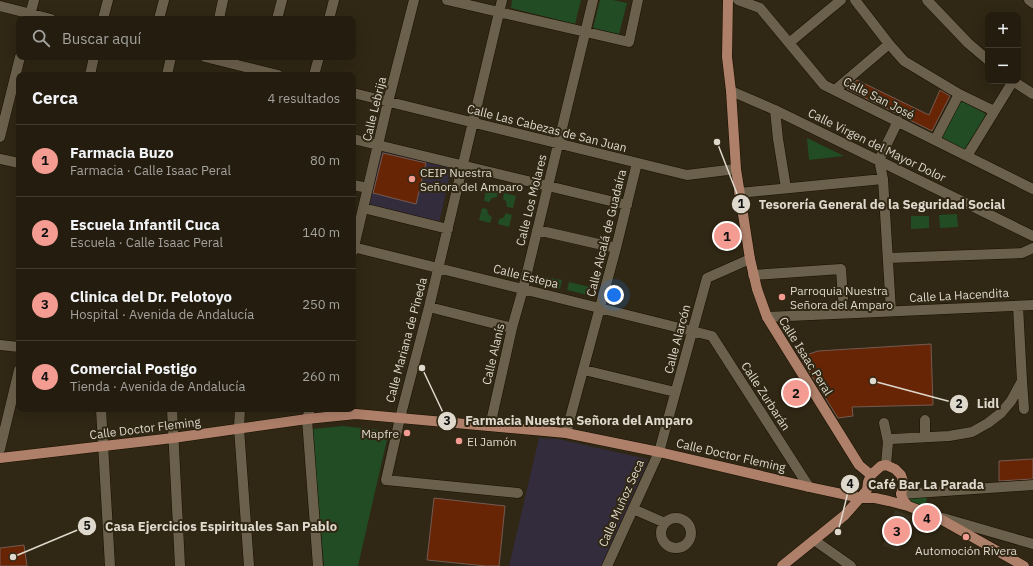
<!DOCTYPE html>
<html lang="es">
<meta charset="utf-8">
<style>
:root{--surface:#241d0f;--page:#2c2618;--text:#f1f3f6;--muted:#a3a29e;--line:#413b2f;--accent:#f59c92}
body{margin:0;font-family:"IBM Plex Sans",sans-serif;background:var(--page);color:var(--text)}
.controls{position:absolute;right:12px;top:12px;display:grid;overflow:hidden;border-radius:8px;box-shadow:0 4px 16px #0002}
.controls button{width:36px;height:36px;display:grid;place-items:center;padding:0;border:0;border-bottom:1px solid var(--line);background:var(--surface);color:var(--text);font:20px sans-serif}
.you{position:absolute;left:614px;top:295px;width:14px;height:14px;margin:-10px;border:3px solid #fff;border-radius:50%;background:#1a73e8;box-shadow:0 0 0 6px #1a73e833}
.badge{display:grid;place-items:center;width:26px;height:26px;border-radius:50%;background:var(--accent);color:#111;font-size:13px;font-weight:700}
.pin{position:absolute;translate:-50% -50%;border:2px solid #fff;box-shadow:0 1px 4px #0006}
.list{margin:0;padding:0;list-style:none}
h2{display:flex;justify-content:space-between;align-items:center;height:52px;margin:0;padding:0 16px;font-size:17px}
h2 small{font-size:13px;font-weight:400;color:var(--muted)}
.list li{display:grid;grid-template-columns:26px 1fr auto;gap:12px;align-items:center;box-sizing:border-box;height:72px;padding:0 16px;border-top:1px solid var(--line)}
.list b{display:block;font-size:15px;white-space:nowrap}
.list p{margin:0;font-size:13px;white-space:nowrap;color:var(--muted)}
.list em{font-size:13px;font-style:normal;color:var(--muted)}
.icon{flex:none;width:22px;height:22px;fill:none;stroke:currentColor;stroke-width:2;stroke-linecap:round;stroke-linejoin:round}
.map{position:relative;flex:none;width:1033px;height:566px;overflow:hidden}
.search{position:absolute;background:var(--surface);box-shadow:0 4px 16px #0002;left:16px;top:16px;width:340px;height:44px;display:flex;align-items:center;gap:10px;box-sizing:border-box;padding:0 14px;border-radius:8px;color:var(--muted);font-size:15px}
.panel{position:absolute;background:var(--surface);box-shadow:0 4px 16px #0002;left:16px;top:72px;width:340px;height:340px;border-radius:8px}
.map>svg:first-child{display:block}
.education{fill:#332c3c}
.medical{fill:#3a3222}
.green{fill:#224c23}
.building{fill:#682506;stroke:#735b52}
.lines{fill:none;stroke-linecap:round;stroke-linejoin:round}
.minor-casing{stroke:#181001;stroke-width:11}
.major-casing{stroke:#181001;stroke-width:11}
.minor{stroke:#6b604b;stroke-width:10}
.major{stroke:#ae7f69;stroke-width:10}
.poi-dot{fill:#f59c92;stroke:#302714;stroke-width:1.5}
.labels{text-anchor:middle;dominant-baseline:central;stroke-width:4;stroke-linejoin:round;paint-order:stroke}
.street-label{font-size:12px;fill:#dfd9cd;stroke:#302714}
.poi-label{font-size:12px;fill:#dfd9cd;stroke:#302714;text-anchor:start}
.leader{fill:none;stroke:#dfd9cd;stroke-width:1.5}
.callout-dot{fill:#dfd9cd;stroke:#302714;stroke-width:1.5}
.mark-label{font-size:12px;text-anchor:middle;font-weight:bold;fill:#111}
.callout-label{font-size:13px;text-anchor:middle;font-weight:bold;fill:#dfd9cd;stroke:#302714;stroke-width:4;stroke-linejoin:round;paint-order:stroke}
</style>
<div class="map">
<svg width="1033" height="566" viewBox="0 0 1033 566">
<rect width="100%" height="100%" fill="#302714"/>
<path class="education" d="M381,149L452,166L439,223L369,206Z
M539,438L558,439L647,459V463L602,566H509Z"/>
<path class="medical" d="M895,510L911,516L899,551L883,546Z"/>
<path class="green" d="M512,0H581L575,24L511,8Z
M600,0H613L627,3L619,34L593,28Z
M960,100L986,114L967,151L941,137Z
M807,138L844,156L809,160Z
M486,189L498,192L497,197L492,198L489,202L484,201Z
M504,193L516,196L513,208L507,207L506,201L503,199Z
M482,208L487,209L488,214L492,217L490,223L479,220Z
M506,213L512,215L509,227L498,224L499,219L503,218Z
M957,214L958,227L940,228L939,215Z
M911,216H929V228L911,229Z
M545,277L562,280L560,289L543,285Z
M569,282L590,287L588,295L567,290Z
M343,426L389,431L358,566H324L312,429Z
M927,496L926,508L904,498Z"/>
<path class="building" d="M857,80L929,115L940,90L950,96L932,131L847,89Z
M383,153L426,163L416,204L373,193Z
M931,344L933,405L852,407L853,416L838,418L800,357L818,351Z
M1033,459V479L999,481V461Z
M434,498L505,506L499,566H486L427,560Z
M24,545L27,566H0V548Z"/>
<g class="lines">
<defs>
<path id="minor" d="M447,0L629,42L638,0
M502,0L429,307L400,418L386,480L518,493
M738,0L760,8L824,85L1033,189
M855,0L889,44L904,61L959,94L994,111
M927,0L968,43L988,60
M1029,0L1033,3
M0,6L51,19
M29,19L34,0
M103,19L108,0
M159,19L164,0
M219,19L223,0
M277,19L282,0
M329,19L334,0
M789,43L841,0
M205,57L278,75
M90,75L94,57
M167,75L171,57
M314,75L319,57
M1013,81L1033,94
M835,90L889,44
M731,91L775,110L1033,236
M353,93L687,175L736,169
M775,110L778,139L786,188
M0,137L20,57
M353,139L627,205
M935,140L959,94
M967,156L1013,81
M0,159L19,163
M353,185L368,188
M739,193L883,179
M363,208L448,229
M537,230L616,248
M353,247L712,336L809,487
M353,251L388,102L414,0
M888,258L1022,253L1033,248
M753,275L841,269L844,313
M429,307L512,328
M891,311L883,179L879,160L898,121
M767,317L1033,305
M0,345L19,347
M584,370L675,392
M1022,381L1024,409
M101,409L110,566
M172,409L180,566
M240,409L239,428L249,566
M310,409L307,419L318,566
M925,420V437
M884,423L888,442
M490,426L512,328L523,289L548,186L593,0
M566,433L616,248L637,163
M0,449L19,370
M886,465L888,442L892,439L949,436L972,432L988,423L1001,413L1011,401L1022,381L1018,306
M901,494L1033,485
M633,509L665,523
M661 533a15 15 0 1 1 30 0a15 15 0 1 1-30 0Z
M943,518L1033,544
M814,540L851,566
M607,566L659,452L707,278L750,259"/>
<path id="major" d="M728,0L727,57L731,91L736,169L750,259L757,289L767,317L859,465L871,475
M0,458L173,438L307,419L356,414L566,433L659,452L809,487L861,498H875L889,501L908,506L935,516L1024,566
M782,566L845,515L867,490L868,482L871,475L881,466L886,465L895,469L901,475L904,484L901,494L903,500L908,506"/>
</defs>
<use href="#minor" class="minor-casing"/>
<use href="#major" class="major-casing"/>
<use href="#minor" class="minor"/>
<use href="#major" class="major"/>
</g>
<g class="poi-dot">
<circle cx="412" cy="179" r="4"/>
<circle cx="782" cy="297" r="4"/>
<circle cx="407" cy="433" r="4"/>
<circle cx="459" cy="441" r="4"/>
<circle cx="966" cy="537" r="4"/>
</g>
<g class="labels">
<g class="street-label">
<text transform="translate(879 98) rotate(27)">Calle San José</text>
<text transform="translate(374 109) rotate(-76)">Calle Lebrija</text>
<text transform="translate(547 128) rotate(14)">Calle Las Cabezas de San Juan</text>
<text transform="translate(877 145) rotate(26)">Calle Virgen del Mayor Dolor</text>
<text transform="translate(531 200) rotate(-76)">Calle Los Molares</text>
<text transform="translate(606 233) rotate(-76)">Calle Alcalá de Guadaíra</text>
<text transform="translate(526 276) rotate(14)">Calle Estepa</text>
<text transform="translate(959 295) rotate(-3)">Calle La Hacendita</text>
<text transform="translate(677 339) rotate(-75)">Calle Alarcón</text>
<text transform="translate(406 340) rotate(-75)">Calle Mariana de Pineda</text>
<text transform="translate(493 354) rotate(-77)">Calle Alanís</text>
<text transform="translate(806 356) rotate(58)">Calle Isaac Peral</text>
<text transform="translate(766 396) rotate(57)">Calle Zurbarán</text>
<text transform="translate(145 428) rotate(-7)">Calle Doctor Fleming</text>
<text transform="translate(731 455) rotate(13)">Calle Doctor Fleming</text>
<text transform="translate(621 503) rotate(-66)">Calle Muñoz Seca</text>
</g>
<g class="poi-label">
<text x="420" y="172">CEIP Nuestra<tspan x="420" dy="14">Señora del Amparo</tspan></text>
<text x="790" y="290">Parroquia Nuestra<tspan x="790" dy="14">Señora del Amparo</tspan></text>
<text x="399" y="433" text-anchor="end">Mapfre</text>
<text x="467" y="441">El Jamón</text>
<text x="966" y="550" text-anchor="middle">Automoción Rivera</text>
</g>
</g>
<path class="leader" d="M717 142L741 204M873 381L959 404M422 368L447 421M838 532L850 484M13 557L87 526"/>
<g class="callout-dot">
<circle cx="717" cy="142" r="4"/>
<circle cx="873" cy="381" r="4"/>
<circle cx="422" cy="368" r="4"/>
<circle cx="838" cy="532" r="4"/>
<circle cx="13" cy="557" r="4"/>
<circle cx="741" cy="204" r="10"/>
<circle cx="959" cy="404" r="10"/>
<circle cx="447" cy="421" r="10"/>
<circle cx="850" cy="484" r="10"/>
<circle cx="87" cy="526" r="10"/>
</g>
<g class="mark-label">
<text x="741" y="208">1</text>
<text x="959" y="408">2</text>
<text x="447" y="425">3</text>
<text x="850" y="488">4</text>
<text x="87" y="530">5</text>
</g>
<g class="callout-label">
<text x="882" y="209">Tesorería General de la Seguridad Social</text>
<text x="988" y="408">Lidl</text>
<text x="579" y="425">Farmacia Nuestra Señora del Amparo</text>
<text x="926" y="489">Café Bar La Parada</text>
<text x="221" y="531">Casa Ejercicios Espirituales San Pablo</text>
</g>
</svg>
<div class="controls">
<button>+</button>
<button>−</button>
</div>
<div class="you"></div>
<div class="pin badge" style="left:727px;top:236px">1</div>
<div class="pin badge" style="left:796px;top:393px">2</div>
<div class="pin badge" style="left:897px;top:531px">3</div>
<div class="pin badge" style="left:927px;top:518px">4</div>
<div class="search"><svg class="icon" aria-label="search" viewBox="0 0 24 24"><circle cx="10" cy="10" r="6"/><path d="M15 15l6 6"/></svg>Buscar aquí</div>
<section class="panel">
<h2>Cerca<small>4 resultados</small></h2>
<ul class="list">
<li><span class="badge">1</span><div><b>Farmacia Buzo</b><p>Farmacia · Calle Isaac Peral</p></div><em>80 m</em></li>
<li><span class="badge">2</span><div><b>Escuela Infantil Cuca</b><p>Escuela · Calle Isaac Peral</p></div><em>140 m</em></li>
<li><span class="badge">3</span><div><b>Clinica del Dr. Pelotoyo</b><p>Hospital · Avenida de Andalucía</p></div><em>250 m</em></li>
<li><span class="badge">4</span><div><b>Comercial Postigo</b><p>Tienda · Avenida de Andalucía</p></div><em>260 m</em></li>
</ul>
</section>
</div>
